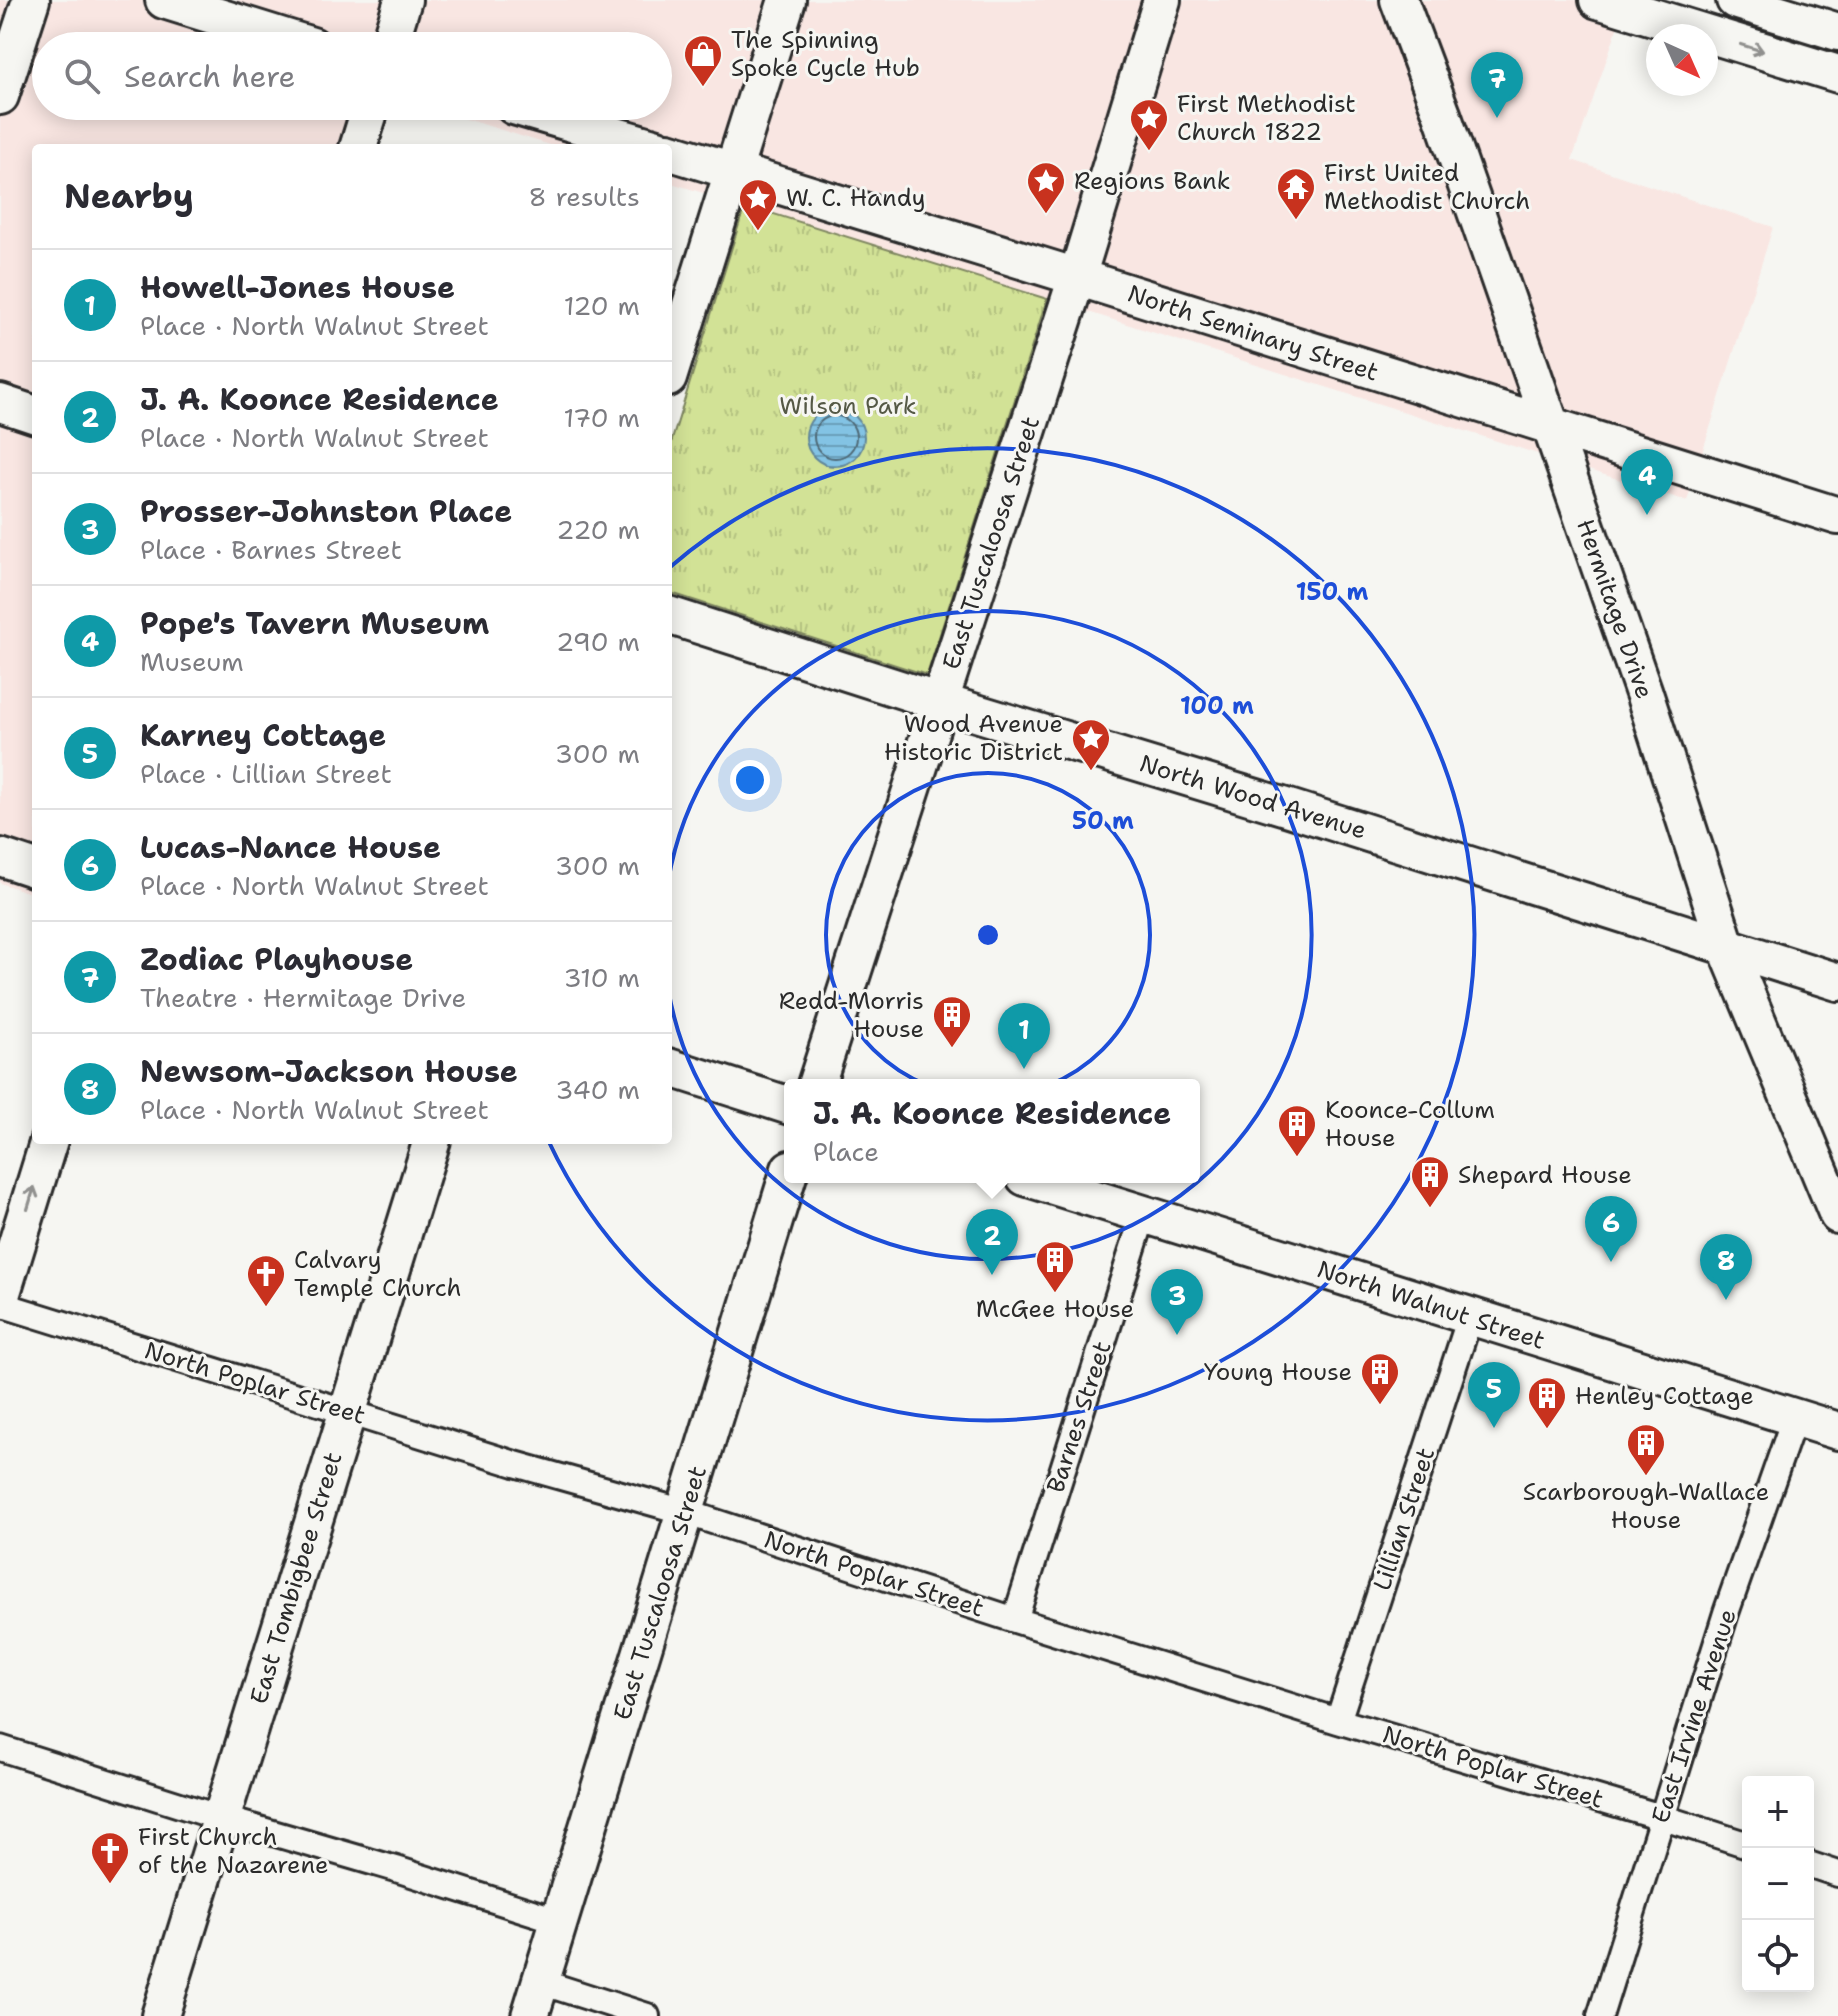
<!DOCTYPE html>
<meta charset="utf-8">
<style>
:root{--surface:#fff;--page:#f7f7f7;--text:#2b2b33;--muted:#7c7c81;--line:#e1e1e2;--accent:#c8321e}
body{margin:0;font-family:"Shantell Sans",sans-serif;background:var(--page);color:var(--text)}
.controls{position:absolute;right:24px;bottom:24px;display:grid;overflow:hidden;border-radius:8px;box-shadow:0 4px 20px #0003}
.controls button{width:72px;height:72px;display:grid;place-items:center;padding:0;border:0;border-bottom:2px solid var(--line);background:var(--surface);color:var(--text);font:40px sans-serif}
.compass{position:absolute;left:1646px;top:24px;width:72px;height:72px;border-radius:50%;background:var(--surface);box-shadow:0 4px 20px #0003;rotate:135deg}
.you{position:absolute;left:750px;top:780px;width:28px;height:28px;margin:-20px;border:6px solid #fff;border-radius:50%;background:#1a73e8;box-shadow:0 0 0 12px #1a73e833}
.badge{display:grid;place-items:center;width:52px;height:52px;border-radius:50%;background:var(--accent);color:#fff;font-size:26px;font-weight:700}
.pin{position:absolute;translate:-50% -66px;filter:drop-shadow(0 2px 4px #0008)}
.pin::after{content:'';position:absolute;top:42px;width:28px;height:24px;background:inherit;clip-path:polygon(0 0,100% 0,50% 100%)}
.popup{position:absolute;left:784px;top:1079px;width:416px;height:104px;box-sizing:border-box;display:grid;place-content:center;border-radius:8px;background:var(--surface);filter:drop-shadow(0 2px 6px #0005);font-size:26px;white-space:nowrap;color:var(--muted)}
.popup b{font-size:30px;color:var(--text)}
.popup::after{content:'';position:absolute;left:50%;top:100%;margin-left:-16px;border:16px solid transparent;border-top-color:var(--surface)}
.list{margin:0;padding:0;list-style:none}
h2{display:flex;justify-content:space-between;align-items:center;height:104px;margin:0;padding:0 32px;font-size:34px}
h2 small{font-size:26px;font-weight:400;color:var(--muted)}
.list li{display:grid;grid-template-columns:52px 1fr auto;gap:24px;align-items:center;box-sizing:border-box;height:112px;padding:0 32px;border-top:2px solid var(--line)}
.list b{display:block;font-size:30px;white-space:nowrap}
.list p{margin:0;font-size:26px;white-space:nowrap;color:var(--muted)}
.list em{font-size:26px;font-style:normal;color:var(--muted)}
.icon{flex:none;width:44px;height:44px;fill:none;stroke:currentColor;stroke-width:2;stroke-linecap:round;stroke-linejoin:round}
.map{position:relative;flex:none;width:1838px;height:2016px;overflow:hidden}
.search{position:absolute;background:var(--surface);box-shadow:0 4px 20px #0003;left:32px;top:32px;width:640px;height:88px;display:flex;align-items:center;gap:20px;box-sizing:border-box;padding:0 28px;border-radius:44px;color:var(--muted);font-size:30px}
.panel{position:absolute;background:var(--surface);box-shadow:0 4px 20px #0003;left:32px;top:144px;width:640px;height:1000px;border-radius:8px}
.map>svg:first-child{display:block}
.built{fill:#f9e6e2}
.grass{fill:url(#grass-tufts);stroke:#7e8660;stroke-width:2}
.water{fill:url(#water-rules);stroke:#60869a;stroke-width:2}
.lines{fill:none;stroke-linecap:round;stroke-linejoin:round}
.shore{stroke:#4e6875;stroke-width:2}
.street-casing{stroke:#2b2b2b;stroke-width:30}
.secondary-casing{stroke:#2b2b2b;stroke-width:42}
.street{stroke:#f6f6f2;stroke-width:24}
.secondary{stroke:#f6f6f2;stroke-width:36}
.oneway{stroke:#90908e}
.ring{fill:none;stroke:#1d4ed8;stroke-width:4}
.labels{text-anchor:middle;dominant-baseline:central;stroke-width:6;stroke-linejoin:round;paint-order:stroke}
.poi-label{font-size:24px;fill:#2b2b2b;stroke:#f6f6f2;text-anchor:start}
.street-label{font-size:24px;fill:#2b2b2b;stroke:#f6f6f2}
.park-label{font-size:24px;fill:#555946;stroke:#f6f6f2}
.centre{fill:#1d4ed8;stroke:#f6f6f2;stroke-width:4}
.ring-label{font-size:24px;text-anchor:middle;font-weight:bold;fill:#1d4ed8;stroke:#f6f6f2;stroke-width:6;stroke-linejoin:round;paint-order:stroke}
</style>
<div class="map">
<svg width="1838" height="2016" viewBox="0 0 1838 2016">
<defs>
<pattern id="grass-tufts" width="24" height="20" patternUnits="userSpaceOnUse" patternTransform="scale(2)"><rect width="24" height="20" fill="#d2e296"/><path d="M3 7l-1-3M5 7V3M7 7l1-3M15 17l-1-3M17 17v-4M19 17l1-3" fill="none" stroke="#b4c281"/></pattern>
<pattern id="water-rules" width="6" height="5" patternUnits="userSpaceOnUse" patternTransform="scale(2)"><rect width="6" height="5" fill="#83c3e4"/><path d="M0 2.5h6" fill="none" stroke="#6b9fb9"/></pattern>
</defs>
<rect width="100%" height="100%" fill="#f6f6f2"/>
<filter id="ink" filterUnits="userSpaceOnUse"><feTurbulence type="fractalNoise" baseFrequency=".0125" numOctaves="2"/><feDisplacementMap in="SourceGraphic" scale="16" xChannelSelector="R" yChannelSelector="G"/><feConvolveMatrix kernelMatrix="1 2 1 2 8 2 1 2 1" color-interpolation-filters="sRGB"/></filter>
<g filter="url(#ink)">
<path class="built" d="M0,0H1627L1572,160L1773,227L1687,501L1047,299L668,182V148H560L424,106H658V46H46V106H387L375,148H36V895L0,883Z"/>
<path class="grass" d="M745,205L1047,299L927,675L668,592V453Z"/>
<path class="water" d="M806 437a29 29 0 1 1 58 0a29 29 0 1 1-58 0Z"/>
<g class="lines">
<path class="shore" d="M814 437a21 21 0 1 1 42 0a21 21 0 1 1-42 0Z"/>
<defs>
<path id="street" d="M0,1304L515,1464L685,1512L1015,1620L1338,1721L1661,1817L1748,1845
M1015,1620L1144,1213
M1338,1721L1470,1317
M0,1748L221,1818L396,1869L560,1921
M1808,1864L1838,1874
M541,1982L647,2016
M1600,2016L1726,1613L1794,1419"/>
<path id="secondary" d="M164,0L312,46
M1399,0L1443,117L1644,693L1726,946L1838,1215
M1598,0L1838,74
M1735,0L1838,32
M389,46L403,0
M0,96L31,0
M514,106L657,148
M358,148L371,106
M668,151L1077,277L1838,516
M668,378L787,0
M0,403L36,415
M668,615L940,702L1289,808L1838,982
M0,857L36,869
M668,1067L790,1106
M816,1085L1077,277L1162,0
M1025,1177L1838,1431
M0,1299L49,1140
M160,2016L432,1140
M530,2016L790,1169"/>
</defs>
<use href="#street" class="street-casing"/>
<use href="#secondary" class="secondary-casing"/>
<use href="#street" class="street"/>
<use href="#secondary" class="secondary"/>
</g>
<defs><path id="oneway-shaft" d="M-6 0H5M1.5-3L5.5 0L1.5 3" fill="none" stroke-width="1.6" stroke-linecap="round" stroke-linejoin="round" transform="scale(2)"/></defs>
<g class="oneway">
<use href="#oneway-shaft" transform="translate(1752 48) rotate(17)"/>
<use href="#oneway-shaft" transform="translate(31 1198) rotate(-73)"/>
</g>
</g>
<g class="ring">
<circle cx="988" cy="935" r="162"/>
<path d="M668 882A324 324 0 1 1 668 988"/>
<path d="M669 568A486 486 0 1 1 548 1140"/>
</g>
<defs>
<symbol id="shop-pin" viewBox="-11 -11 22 30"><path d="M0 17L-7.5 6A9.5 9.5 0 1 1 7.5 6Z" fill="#c8321e" stroke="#f6f6f2"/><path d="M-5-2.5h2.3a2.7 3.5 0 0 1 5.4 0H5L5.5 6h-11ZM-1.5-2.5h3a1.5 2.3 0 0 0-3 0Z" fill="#fff"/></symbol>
<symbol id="sight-pin" viewBox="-11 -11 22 30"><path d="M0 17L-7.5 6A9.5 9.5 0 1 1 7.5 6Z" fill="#c8321e" stroke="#f6f6f2"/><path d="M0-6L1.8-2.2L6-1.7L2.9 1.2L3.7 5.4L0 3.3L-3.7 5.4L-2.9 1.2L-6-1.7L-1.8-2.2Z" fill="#fff"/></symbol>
<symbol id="temple-pin" viewBox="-11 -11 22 30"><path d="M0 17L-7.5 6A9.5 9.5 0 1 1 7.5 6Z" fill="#c8321e" stroke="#f6f6f2"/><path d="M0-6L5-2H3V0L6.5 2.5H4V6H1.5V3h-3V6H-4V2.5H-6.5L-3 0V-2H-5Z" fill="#fff"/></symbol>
<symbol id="building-pin" viewBox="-11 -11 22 30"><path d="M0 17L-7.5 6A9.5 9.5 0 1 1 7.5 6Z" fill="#c8321e" stroke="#f6f6f2"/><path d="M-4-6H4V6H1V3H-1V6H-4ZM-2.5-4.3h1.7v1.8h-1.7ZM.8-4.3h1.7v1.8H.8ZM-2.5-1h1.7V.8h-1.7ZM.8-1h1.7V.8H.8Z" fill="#fff"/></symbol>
<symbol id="church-pin" viewBox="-11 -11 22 30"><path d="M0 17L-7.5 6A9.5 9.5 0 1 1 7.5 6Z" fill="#c8321e" stroke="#f6f6f2"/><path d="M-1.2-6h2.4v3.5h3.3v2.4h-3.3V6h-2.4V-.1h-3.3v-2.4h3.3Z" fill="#fff"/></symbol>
</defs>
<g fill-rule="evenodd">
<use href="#shop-pin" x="681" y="32" width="44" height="60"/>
<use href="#sight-pin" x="1127" y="96" width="44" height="60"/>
<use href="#sight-pin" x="1024" y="159" width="44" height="60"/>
<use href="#temple-pin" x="1274" y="165" width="44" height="60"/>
<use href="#sight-pin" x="736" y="176" width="44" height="60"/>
<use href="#sight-pin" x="1069" y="716" width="44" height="60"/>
<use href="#building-pin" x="930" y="993" width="44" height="60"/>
<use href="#building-pin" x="1275" y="1102" width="44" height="60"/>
<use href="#building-pin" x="1408" y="1153" width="44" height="60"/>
<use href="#building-pin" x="1033" y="1238" width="44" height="60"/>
<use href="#church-pin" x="244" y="1252" width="44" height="60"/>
<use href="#building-pin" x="1358" y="1350" width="44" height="60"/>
<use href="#building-pin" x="1525" y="1374" width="44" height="60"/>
<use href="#building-pin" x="1624" y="1421" width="44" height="60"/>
<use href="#church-pin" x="88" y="1829" width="44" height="60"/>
</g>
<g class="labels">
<g class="poi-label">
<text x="731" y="40">The Spinning<tspan x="731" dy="28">Spoke Cycle Hub</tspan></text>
<text x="1177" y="104">First Methodist<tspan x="1177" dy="28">Church 1822</tspan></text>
<text x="1324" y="173">First United<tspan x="1324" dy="28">Methodist Church</tspan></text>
<text x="1074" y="181">Regions Bank</text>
<text x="786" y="198">W. C. Handy</text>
<text x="1063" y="724" text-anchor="end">Wood Avenue<tspan x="1063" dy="28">Historic District</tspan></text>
<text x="924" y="1001" text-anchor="end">Redd-Morris<tspan x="924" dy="28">House</tspan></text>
<text x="1325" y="1110">Koonce-Collum<tspan x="1325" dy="28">House</tspan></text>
<text x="1458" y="1175">Shepard House</text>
<text x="294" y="1260">Calvary<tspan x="294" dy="28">Temple Church</tspan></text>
<text x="1055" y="1309" text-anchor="middle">McGee House</text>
<text x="1352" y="1372" text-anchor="end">Young House</text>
<text x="1575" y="1396">Henley Cottage</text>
<text x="1646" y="1492" text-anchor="middle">Scarborough-Wallace<tspan x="1646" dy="28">House</tspan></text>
<text x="138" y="1837">First Church<tspan x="138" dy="28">of the Nazarene</tspan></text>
</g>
<g class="street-label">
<text transform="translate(1253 333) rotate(18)">North Seminary Street</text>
<text transform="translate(991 543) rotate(-72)">East Tuscaloosa Street</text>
<text transform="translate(1615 609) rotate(71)">Hermitage Drive</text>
<text transform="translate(1253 797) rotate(17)">North Wood Avenue</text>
<text transform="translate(1431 1305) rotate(18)">North Walnut Street</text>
<text transform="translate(255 1383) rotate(17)">North Poplar Street</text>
<text transform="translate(1079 1417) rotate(-72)">Barnes Street</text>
<text transform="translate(1404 1519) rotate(-72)">Lillian Street</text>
<text transform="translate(874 1574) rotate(18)">North Poplar Street</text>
<text transform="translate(296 1578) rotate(-73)">East Tombigbee Street</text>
<text transform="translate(660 1593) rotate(-73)">East Tuscaloosa Street</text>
<text transform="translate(1694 1716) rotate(-72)">East Irvine Avenue</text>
<text transform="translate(1493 1767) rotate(17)">North Poplar Street</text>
</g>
<g class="park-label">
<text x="848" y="406">Wilson Park</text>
</g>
</g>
<circle cx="988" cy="935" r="12" class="centre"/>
<g class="ring-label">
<text x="1332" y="600">150 m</text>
<text x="1217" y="714">100 m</text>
<text x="1103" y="829">50 m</text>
</g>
</svg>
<div class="controls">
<button>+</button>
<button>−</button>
<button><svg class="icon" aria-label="locate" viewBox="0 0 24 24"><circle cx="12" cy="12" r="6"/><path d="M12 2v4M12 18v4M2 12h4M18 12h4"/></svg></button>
</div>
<svg class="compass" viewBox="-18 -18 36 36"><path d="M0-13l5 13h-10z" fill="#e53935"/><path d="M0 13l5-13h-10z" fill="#7c7c81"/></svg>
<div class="you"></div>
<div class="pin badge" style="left:1024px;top:1069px;background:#0f9aa8">1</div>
<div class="pin badge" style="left:992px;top:1275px;background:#0f9aa8">2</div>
<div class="popup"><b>J. A. Koonce Residence</b>Place</div>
<div class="pin badge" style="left:1177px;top:1335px;background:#0f9aa8">3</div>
<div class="pin badge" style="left:1647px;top:515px;background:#0f9aa8">4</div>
<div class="pin badge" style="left:1494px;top:1428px;background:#0f9aa8">5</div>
<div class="pin badge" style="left:1611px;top:1262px;background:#0f9aa8">6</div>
<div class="pin badge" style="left:1497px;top:118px;background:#0f9aa8">7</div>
<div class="pin badge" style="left:1726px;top:1300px;background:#0f9aa8">8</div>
<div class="search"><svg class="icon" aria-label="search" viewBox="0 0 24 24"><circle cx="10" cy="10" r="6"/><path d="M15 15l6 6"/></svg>Search here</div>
<section class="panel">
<h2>Nearby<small>8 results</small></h2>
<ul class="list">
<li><span class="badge" style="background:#0f9aa8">1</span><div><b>Howell-Jones House</b><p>Place · North Walnut Street</p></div><em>120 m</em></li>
<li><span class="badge" style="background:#0f9aa8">2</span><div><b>J. A. Koonce Residence</b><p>Place · North Walnut Street</p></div><em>170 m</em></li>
<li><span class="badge" style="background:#0f9aa8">3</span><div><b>Prosser-Johnston Place</b><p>Place · Barnes Street</p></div><em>220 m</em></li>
<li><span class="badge" style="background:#0f9aa8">4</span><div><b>Pope's Tavern Museum</b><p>Museum</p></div><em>290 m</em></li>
<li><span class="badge" style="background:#0f9aa8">5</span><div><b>Karney Cottage</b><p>Place · Lillian Street</p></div><em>300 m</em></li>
<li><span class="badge" style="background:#0f9aa8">6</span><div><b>Lucas-Nance House</b><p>Place · North Walnut Street</p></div><em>300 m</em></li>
<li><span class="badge" style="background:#0f9aa8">7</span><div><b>Zodiac Playhouse</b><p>Theatre · Hermitage Drive</p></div><em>310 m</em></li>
<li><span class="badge" style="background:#0f9aa8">8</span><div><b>Newsom-Jackson House</b><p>Place · North Walnut Street</p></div><em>340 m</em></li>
</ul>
</section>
</div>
